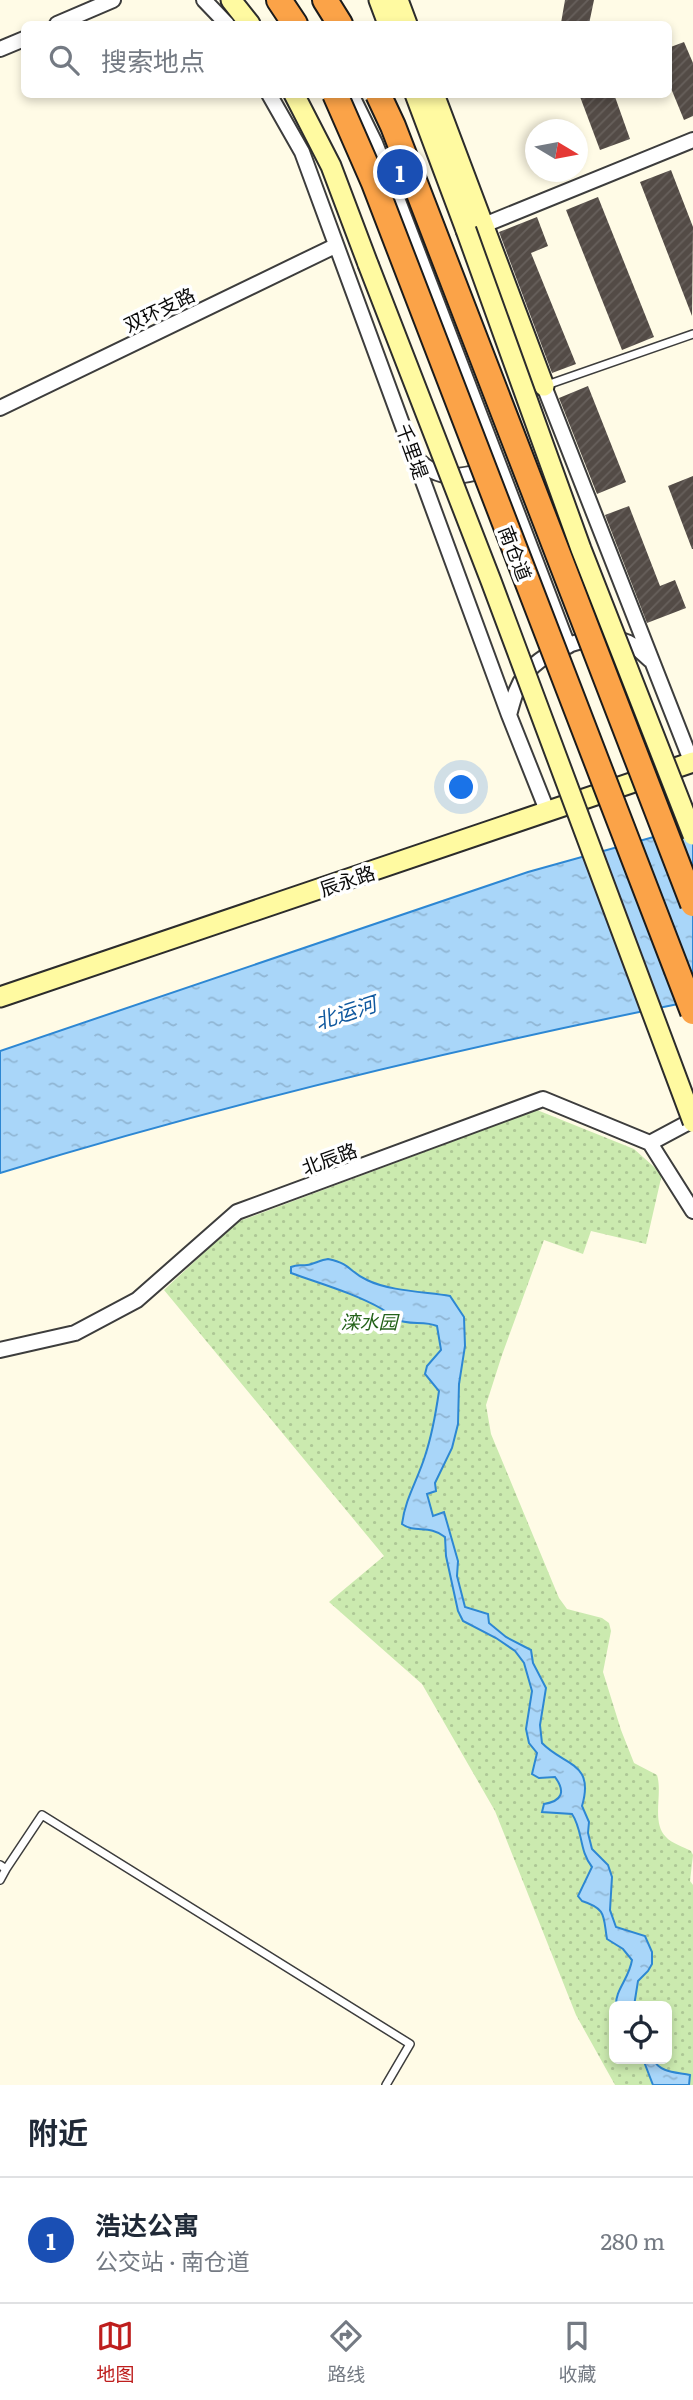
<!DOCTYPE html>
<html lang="zh">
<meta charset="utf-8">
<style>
:root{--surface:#fff;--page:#f2f2f3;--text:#1f2937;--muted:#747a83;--line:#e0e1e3;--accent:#be1e1d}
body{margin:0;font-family:Literata,"Noto Sans SC",serif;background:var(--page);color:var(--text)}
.controls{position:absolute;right:21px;bottom:21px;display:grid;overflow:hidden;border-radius:10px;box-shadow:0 4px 10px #0003}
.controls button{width:63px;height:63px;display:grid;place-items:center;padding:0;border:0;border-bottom:2px solid var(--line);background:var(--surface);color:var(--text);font:35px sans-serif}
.compass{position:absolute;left:525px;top:119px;width:63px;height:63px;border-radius:50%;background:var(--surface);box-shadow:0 4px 10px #0003;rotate:100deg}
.you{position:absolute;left:462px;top:788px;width:24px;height:24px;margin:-18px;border:5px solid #fff;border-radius:50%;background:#1a73e8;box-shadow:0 0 0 10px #1a73e833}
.badge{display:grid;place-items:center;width:46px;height:46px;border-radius:50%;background:var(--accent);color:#fff;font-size:23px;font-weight:700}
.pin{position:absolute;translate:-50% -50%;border:4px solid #fff;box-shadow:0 2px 7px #0006}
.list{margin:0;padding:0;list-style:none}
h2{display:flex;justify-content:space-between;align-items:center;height:91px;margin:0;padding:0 28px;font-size:30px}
h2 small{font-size:23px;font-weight:400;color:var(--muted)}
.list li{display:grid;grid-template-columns:46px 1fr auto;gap:21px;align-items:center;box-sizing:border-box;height:126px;padding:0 28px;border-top:2px solid var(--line)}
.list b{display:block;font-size:26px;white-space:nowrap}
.list p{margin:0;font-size:23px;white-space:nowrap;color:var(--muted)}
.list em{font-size:23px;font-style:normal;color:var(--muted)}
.icon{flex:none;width:38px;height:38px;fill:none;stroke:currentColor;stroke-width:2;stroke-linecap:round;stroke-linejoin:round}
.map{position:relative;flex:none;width:693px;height:2085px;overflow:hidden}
.search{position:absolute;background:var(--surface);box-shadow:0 4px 10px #0003;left:21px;right:21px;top:21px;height:77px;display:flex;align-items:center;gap:18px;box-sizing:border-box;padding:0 24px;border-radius:10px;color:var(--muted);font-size:26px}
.sheet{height:217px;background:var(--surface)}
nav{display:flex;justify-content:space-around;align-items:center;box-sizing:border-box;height:98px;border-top:2px solid var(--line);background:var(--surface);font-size:19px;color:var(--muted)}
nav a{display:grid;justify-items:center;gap:4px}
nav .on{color:var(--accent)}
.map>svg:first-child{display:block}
.park{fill:url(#park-dots);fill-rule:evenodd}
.water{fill:url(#water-ripples);stroke:#2d87d3;stroke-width:2}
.building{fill:url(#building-hatch)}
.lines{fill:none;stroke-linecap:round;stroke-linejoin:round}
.lane-casing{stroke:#3d3d3d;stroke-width:10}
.street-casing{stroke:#3d3d3d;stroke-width:18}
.secondary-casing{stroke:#2c2c2c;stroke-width:23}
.highway-casing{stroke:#1b1b1b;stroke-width:28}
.lane{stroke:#fff;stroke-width:7}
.street{stroke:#fff;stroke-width:14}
.secondary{stroke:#fffaa1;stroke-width:19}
.highway{stroke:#fba348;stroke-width:24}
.secondary-bridge-casing{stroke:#2c2c2c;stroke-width:23;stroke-linecap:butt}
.highway-bridge-casing{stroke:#1b1b1b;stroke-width:28;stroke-linecap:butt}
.secondary-bridge{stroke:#fffaa1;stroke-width:19}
.highway-bridge{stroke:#fba348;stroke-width:24}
.labels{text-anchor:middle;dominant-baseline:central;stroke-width:7;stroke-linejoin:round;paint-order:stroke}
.street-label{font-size:19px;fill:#0a0a0a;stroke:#fff}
.park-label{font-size:19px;font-style:italic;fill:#246219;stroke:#fff}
.water-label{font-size:21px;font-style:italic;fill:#10599f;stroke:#fff}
</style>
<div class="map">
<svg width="693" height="2085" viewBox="0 0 693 2085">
<defs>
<pattern id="park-dots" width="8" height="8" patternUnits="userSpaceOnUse" patternTransform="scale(1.75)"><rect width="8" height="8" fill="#cbeaaf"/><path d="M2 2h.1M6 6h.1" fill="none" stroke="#adc795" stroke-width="1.8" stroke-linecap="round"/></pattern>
<pattern id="water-ripples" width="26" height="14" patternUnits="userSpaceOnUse" patternTransform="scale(1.75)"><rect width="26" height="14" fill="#a9d6f9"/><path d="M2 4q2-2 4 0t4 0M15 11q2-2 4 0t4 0" fill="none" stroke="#90b6d4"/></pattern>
<pattern id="building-hatch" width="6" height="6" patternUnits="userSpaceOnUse" patternTransform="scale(1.75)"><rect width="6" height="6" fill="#534b46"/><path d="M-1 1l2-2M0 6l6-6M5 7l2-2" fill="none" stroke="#67605c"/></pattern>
</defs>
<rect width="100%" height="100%" fill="#fffbe6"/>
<path class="park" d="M537,1110L634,1149L662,1174L646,1244L591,1231L583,1254L544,1240L502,1355L486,1405L491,1434L559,1598L567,1609L602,1618L609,1623L611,1631L603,1672L621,1730L634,1763L657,1775C663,1794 651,1822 666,1837C671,1843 684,1847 691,1851L693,1855L690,1881L693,1885V2085H615L576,2015L495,1811L422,1684L329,1602L384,1556L164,1290L237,1222ZM614,2006H667V2059H614Z"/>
<path class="water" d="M693,826V1001C460,1048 227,1103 0,1173V1051L528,872Z
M328,1259C352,1264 349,1272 367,1280C389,1291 426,1292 450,1296L464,1317L465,1346L459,1384L458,1424L452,1448L435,1483L436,1491L427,1494L433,1516L444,1512L458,1561L457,1576L465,1607L488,1614L489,1623L506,1637L531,1650L533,1663L546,1688L540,1725L542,1743C564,1766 595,1762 582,1806L589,1822L588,1833L592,1849L608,1865L612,1877L610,1910L616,1927L645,1936L652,1952V1964L648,1971L638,1981L634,2006H616C615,1990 629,1979 632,1960L623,1949L607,1939C603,1916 607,1909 582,1901L578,1896L592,1867C579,1851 583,1830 572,1814L542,1812L544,1804C562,1801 566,1792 555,1777L539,1778L532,1774L537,1753L529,1743L526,1729L532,1691L524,1663L515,1651L496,1638L463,1621L458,1611L446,1556L445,1537C429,1524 415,1534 402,1524C405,1499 418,1479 425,1456C432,1435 436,1412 439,1391L425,1374L427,1366L441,1350L437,1326C424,1320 409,1326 395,1319C390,1316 387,1312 382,1309C354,1293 321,1284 291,1273V1267C298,1264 300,1266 307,1265C314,1264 320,1260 328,1259Z
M643,2059H653C660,2073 676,2072 690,2075L689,2085H653Z"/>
<path class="building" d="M565,0H594L589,24L561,23Z
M684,42L693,63V116L684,120L668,81V48Z
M579,94H614L630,139L600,150Z
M671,170L693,227L692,316L640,182Z
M598,197L654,337L622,350L566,210Z
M537,217L548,246L531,253L576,364L552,373L499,232Z
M588,386L626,482L597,494L559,398Z
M693,476V549H692L668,486Z
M629,506L660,586L675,580L686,608L647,623L605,515Z"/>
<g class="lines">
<defs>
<path id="lane" d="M544,386L693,334
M0,1865L6,1869L42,1815L410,2044L386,2085
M0,1880L6,1869"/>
<path id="street" d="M204,0L227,24
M57,24L113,0
M0,49L24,39
M269,94L302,152L509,715L548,813
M351,94L375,143L395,193L568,646
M484,225L693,140
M544,386L692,763
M0,408L335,246
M417,459C440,482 459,478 489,469
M509,715C513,701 516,687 525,675C545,648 597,629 629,643C637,647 643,654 650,660
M650,1143L693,1211
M0,1350L75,1333L137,1300L237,1212L543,1099L650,1143L693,1120"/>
<path id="secondary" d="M231,0L250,24
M379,0L388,24
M398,0L407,24
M294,94L331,166L368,264
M415,94L466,230
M434,94L544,386
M0,997L693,762"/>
<path id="highway" d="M279,0L295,24
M325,0L340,24"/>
</defs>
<use href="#lane" class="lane-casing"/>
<use href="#street" class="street-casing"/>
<use href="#secondary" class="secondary-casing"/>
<use href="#highway" class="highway-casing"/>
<use href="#lane" class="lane"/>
<use href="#street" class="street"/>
<use href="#secondary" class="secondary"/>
<use href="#highway" class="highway"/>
<defs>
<path id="secondary-bridge" d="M466,230L581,549L693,835
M368,264L491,581L693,1122"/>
<path id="highway-bridge" d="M335,94L374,183L693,1012
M378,94L393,126L693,904"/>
</defs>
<use href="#secondary-bridge" class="secondary-bridge-casing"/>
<use href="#highway-bridge" class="highway-bridge-casing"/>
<use href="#secondary-bridge" class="secondary-bridge"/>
<use href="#highway-bridge" class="highway-bridge"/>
</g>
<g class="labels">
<g class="street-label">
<text transform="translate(159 309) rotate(-26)">双环支路</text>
<text transform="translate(413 451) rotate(70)">千里堤</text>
<text transform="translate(516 553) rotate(69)">南仓道</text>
<text transform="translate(347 880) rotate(-19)">辰永路</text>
<text transform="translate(329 1158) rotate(-20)">北辰路</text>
</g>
<g class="park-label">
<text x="369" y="1321">滦水园</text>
</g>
<g class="water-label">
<text transform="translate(345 1011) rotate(-18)">北运河</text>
</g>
</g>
</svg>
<div class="controls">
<button><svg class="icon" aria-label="locate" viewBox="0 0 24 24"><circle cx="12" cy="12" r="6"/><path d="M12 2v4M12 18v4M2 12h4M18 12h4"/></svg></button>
</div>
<svg class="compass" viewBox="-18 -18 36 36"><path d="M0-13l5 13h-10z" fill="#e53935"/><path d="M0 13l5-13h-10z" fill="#747a83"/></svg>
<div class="you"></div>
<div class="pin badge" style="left:400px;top:172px;background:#1a4fb4">1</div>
<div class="search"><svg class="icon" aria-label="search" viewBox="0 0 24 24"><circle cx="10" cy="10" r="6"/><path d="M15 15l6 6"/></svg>搜索地点</div>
</div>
<section class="sheet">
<h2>附近<small></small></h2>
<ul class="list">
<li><span class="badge" style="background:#1a4fb4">1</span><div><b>浩达公寓</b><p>公交站 · 南仓道</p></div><em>280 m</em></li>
</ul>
</section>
<nav>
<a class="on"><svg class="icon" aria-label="map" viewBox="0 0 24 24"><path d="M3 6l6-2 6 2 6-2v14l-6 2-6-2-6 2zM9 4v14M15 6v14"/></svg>地图</a>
<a><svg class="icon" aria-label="directions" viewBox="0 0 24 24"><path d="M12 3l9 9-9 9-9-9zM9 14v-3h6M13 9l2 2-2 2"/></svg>路线</a>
<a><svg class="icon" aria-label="saved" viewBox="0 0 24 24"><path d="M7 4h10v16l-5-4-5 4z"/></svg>收藏</a>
</nav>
